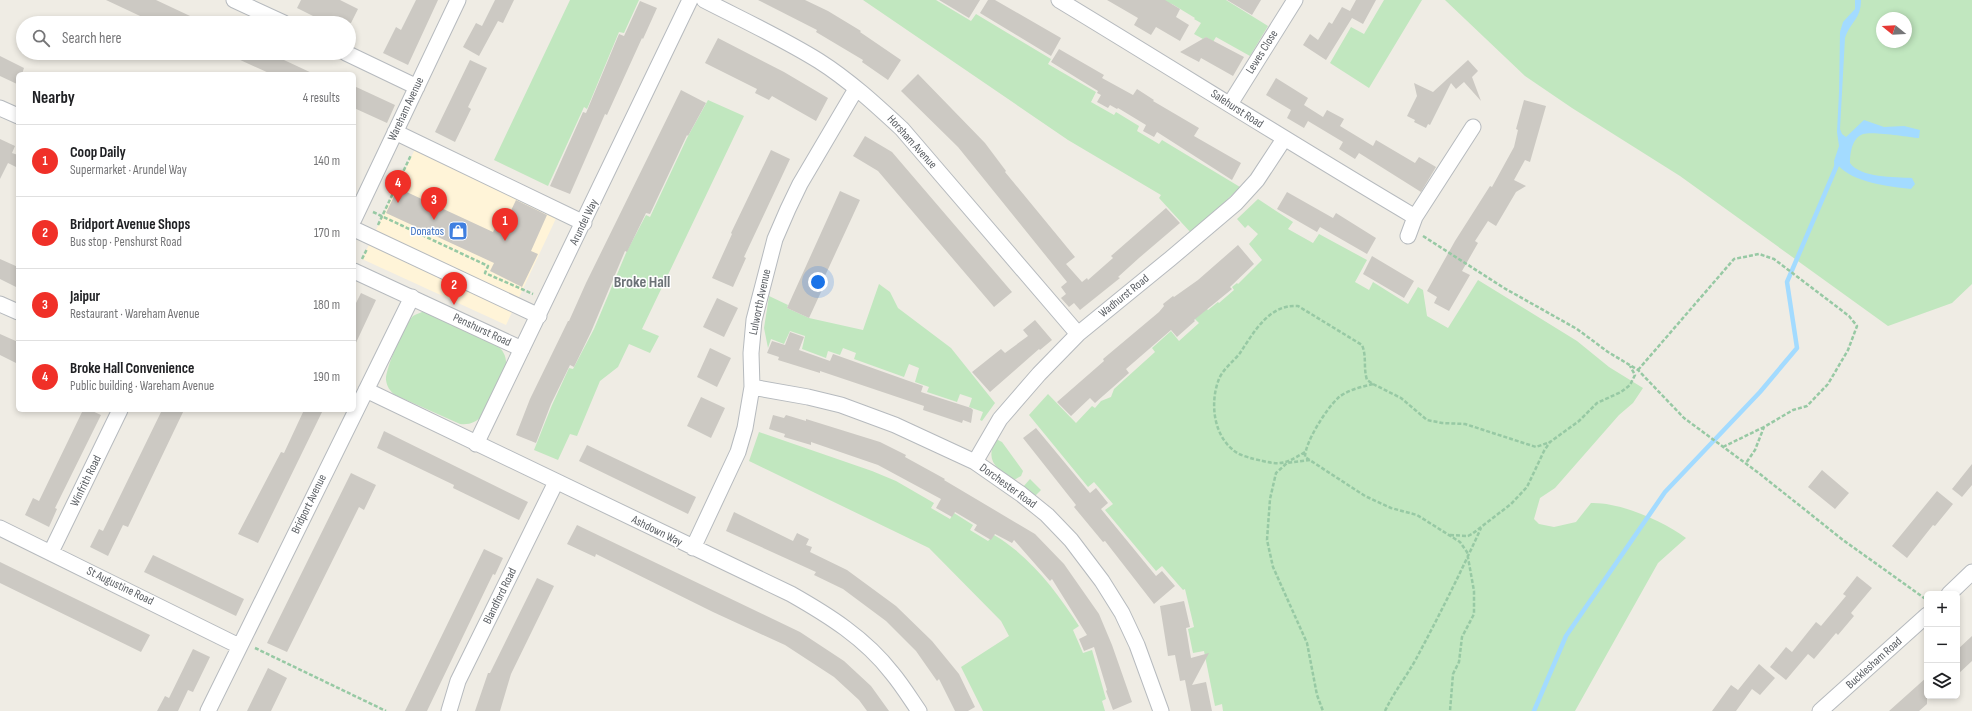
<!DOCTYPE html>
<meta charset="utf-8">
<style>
:root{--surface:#fff;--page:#f6f6f6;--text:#202124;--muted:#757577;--line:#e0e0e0;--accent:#f03028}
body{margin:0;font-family:"Sofia Sans Condensed",sans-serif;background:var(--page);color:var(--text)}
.controls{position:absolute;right:12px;bottom:12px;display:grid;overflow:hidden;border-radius:6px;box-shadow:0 2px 6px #0003}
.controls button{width:36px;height:36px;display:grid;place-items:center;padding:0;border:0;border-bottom:1px solid var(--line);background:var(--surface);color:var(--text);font:20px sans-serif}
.compass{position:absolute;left:1876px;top:12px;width:36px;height:36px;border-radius:50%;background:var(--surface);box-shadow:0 2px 6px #0003;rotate:288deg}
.you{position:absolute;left:818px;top:282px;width:14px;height:14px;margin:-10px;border:3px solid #fff;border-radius:50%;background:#1a73e8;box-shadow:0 0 0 6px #1a73e833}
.badge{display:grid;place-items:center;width:26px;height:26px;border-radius:50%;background:var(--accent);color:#fff;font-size:13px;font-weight:700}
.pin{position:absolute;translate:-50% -33px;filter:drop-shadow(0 1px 2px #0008)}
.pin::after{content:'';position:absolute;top:21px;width:14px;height:12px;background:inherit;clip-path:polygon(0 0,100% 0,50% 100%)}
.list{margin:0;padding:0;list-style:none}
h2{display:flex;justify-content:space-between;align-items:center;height:52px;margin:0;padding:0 16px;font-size:17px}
h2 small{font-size:13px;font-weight:400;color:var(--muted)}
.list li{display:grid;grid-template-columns:26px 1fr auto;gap:12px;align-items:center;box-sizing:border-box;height:72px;padding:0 16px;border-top:1px solid var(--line)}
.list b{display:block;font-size:15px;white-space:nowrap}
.list p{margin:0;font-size:13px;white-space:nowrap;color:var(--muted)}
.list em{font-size:13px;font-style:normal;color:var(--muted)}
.icon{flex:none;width:22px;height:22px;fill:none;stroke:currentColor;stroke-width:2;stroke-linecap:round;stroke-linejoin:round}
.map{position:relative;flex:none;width:1972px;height:711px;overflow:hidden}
.search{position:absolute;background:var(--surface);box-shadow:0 2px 6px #0003;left:16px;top:16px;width:340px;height:44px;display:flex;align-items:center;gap:10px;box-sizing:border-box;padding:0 14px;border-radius:22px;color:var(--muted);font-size:15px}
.panel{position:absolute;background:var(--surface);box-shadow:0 2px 6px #0003;left:16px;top:72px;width:340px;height:340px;border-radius:6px}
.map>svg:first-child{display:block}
.commercial{fill:#fff4d8}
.green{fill:#c1e7bf;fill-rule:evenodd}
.water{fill:#a3dbff}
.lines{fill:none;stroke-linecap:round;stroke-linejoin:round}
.stream{stroke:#a3dbff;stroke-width:4.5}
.building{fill:#ccc9c3}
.minor-casing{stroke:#b6babe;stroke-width:17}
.path{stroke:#97c9a4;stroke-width:2.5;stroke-dasharray:4 2;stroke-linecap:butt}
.minor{stroke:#fff;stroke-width:15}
.labels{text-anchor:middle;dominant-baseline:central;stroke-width:3;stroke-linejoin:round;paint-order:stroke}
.street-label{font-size:12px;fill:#5c6065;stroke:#fff}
.shop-label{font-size:12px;fill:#366cbe;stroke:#fff;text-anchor:end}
.district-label{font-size:16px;font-weight:bold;fill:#6c7277;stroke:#fff}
</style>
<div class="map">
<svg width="1972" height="711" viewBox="0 0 1972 711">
<rect width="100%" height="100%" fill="#efece4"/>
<path class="commercial" d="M418,143L559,212L506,325L362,259Z"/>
<path class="green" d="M570,0H639L624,33L619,32L587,109L584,107L548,186L494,160Z
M863,0H936L971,21L976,14L1051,59L1048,64L1096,92L1091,102L1114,115L1116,112L1139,126L1137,131L1159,144L1162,140L1240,187L1192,234L1159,198L1161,195L1068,140Z
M1151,0H1226L1268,26L1250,56L1216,37L1213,42L1206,37L1203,39L1194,34L1201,23L1194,19L1195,18L1172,4Z
M1384,0H1422L1369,88L1330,63L1351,27L1364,34Z
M1445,0H1972V284L1952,303L1888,326L1680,176L1572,108L1525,76ZM1882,18H1906V42H1882Z
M708,100L744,116L642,329L659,336L650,353L629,344L618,367L600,381L577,436L570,434L558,460L534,450L552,405L569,368L573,369L594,329L626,253L646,215L650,217L687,138Z
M1258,199L1293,222L1288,229L1313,243L1319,234L1367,260L1355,282L1369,290L1373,282L1408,304L1418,287L1423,290L1427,316L1448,328L1478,280L1577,341L1609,367L1643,388L1633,403L1619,415L1555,488L1540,498L1534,519L1539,524L1554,527L1576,522L1591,503C1620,502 1663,521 1686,538L1658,563L1575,711H1223L1222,704L1215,706L1204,651L1193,653L1188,629L1194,627L1185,589L1183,590L1162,566L1156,571L1105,510L1113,504L1094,482L1088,487L1029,415L1048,394L1076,423L1092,406L1095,408L1101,401L1111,397L1114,389L1155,352L1152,348L1171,331L1179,341L1199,323L1194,318L1206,308L1208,310L1218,302L1219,303L1234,290L1232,287L1237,283L1238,284L1262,260L1249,244L1258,234L1248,225L1245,228L1237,219Z
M879,284L890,292L898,308L951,348L995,403L982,421L980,420L983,412L969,407L972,398L960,394L957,402L927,392L929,387L915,382L919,368L909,364L904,377L854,359L856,353L843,348L840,355L828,351L826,358L802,349L805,336L790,331L784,344L771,339L768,348L764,328L769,296L788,305L787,308L809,318L863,330Z
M422,312H431L496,344C504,351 507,357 506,368L482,416C476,422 470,425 460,424L395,395C390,391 387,387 386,380C385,369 405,324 413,316C415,315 419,313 422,312Z
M759,432L872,471L896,481L934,503L931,508L950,519L954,513L973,525L970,530L988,541L994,535C1030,556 1057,592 1079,626L1073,630L1083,653L1092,650L1106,699L1102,701L1105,711H983L961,667L1009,636L1001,621L929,548L749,461Z
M996,439L1002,442L1023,471L1021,476L1014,480C997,469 984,461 996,439Z
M1030,479L1041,490L1035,496L1023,487Z"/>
<path class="water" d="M1855,0H1861C1861,19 1851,21 1845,38L1840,129L1842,134L1846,137L1864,120L1884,127L1904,126L1920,130L1919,138C1907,137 1874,131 1863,134C1852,138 1850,153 1850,163C1861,178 1894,177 1912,178L1915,184L1911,189C1891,187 1851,182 1838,165L1835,174L1834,161L1839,146L1837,132L1839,92L1840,32L1843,22L1855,9Z"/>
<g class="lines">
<path class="stream" d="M1534,711L1566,636L1665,492L1760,392L1797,348L1787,282L1837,165"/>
</g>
<path class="building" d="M106,0H156L205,23H155Z
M301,0H340L358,9L351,23H327L297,8Z
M416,0H438L408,65L383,53L396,27L401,30Z
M495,0H514L503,23L498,21L479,56L463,47L476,23L482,26Z
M758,0H805L828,11L861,31L860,32L901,60L888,80L862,62L863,60L816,32L817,30Z
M939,0H980L969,18Z
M988,0H995L1061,38L1051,56L980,13Z
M1107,0H1165L1180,9L1176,17L1189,25L1180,41L1156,27L1151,35L1134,25L1138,18Z
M1227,0H1261L1252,15Z
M1356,0H1376L1363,24L1352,18L1326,60L1303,45L1310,34L1318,40L1329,22L1332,24L1342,7L1350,11Z
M640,1L657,8L643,39L642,38L607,115L605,114L570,194L550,186L583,112L586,113L619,34L624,36Z
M1206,37L1244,57L1233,76L1201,58L1199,62L1180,52Z
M718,38L784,72L828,98L816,121L772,96L769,100L755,93L757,89L705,63Z
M1059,49L1104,75L1102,78L1133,95L1137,89L1154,100L1153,101L1199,128L1194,136L1241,163L1232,180L1157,132L1154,137L1143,131L1146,125L1118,108L1117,109L1110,105L1108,108L1097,102L1101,95L1097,93L1098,91L1051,62Z
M225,53H269L314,74H271Z
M0,56L24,68L22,74H18L17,84L0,76Z
M470,60L487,68L468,107L471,109L455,142L435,132Z
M1468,60L1478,71L1472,77L1481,101L1464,82L1456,89L1451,83L1430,125L1428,124L1426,128L1414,122L1415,120L1407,116L1417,96L1414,83L1433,92Z
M918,74L985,143L1006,171L1005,172L1075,257L1066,264L1082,282L1087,278L1088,280L1113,258L1111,256L1166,208L1180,223L1139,258L1118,277L1120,278L1080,310L1074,303L1069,307L1061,298L1066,294L1061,287L1067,282L958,147L901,91Z
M1276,78L1308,98L1304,105L1323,117L1327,110L1344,119L1340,126L1373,146L1376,140L1415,163L1419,157L1436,167L1421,192L1359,153L1355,159L1339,149L1343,142L1308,121L1304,128L1287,118L1291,110L1266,95Z
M354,86L395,105L387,123L354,108Z
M681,90L706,103L688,136L687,135L650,214L646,213L627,252L625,251L591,332L574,367L570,365L551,404L536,443L516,435L530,399L568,321H569L586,283Z
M1524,100L1546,106L1530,162L1525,160L1514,180L1526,186L1516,192L1496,226L1488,221L1475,241L1478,243L1462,271L1470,275L1449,311L1434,303L1437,297L1427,291L1455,241L1490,186L1492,187L1514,147L1518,130L1516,129Z
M865,136L892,152L1012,292L994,307L878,171L853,156Z
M0,139L15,146L12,153L18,155V168L8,163L0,179Z
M771,150L790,159L744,257L746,258L733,287L712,278L732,234L731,233Z
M398,188L493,232L498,222L504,225L516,200L547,215L531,251L538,254L522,287L490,271L494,263L386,213Z
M840,191L860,200L824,278L827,279L809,318L787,308Z
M1287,192L1333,218L1336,213L1376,238L1367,254L1320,227L1317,232L1277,209Z
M1238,245L1254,264L1230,287L1232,289L1194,320L1195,321L1177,337L1171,330L1126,369L1129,373L1095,403L1090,398L1071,416L1057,402L1104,361L1103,359L1159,312L1164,306L1163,304L1173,296L1174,297L1198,280Z
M1372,256L1414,281L1404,298L1363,274Z
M0,259L18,267V288L0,279Z
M361,293L376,300L354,347V307Z
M717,298L738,308L724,337L703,327Z
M1035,320L1052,340L1040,350L1039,349L990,392L972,372L1001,349L1005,353L1028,336L1023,330Z
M790,332L804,337L799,350L830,361L833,354L923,386L921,392L971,408L973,410L971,423L963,420L962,423L923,410L924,406L820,371V373L778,360L779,357L767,353L772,341L785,345Z
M0,334L18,342V364L0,355Z
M710,348L731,358L717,387L697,377Z
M701,397L725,408L711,438L687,426Z
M83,410H90L101,415L55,508L57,509L49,527L25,515L33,498L39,501Z
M162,410H184L128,527L123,525L108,556L90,547L99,529L103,531Z
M304,410H323L258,543L238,534L281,452L284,453Z
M773,415L784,418L786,415L806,421V419L880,442L906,455L905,457L945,479L944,480L1035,534L1064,564L1099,614L1112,645L1132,702L1113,710L1106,691L1107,690L1094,647L1084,651L1079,639L1087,635L1052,579L1050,581L1014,540L1012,543L995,534L991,540L974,530L977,525L955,512L952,517L936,508L941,499L878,465L811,442V445L784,437L785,434L769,429Z
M1036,428L1090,493L1096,488L1108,503L1101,509L1156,576L1162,571L1175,586L1154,604L1105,541L1103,542L1074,507L1076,505L1023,438Z
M384,431L528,502L519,520L453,488L454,485L377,448Z
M587,445L696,497L688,514L579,461Z
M1972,464V485L1962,497L1952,489Z
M1822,470L1849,493L1835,509L1808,487Z
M351,473L376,485L364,510L359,507L287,652L267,643Z
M1937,491L1953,504L1935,526L1933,525L1907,558L1892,546Z
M734,512L793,541L797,533L809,539L806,545L812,547L810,552L847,570L896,606L932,641L959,674L975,707L968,711H955L939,679L937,681L916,651L886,621L843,589L814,575L816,572L726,531Z
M577,525L800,632L844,661L871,686L889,711H867L859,700L834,677L785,645L713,612L596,554L595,557L567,544Z
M484,549L503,558L495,575L493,574L427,711H405Z
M153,555L244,599L236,616L144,572Z
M0,562L150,635L141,652L0,583Z
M1857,576L1872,588L1851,613L1854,616L1838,635L1836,633L1814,659L1808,654L1786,680L1770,667L1786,647L1792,652L1816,622L1821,626L1846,596L1843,594Z
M537,578L554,586L511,674L500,711H475L488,673H490Z
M1184,601L1190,627L1186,628L1191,658L1209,653L1192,685L1206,682L1212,711H1191L1185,680L1180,681L1175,655L1168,656L1160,606Z
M1972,636V661L1957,675V650Z
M193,649L210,657L193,692L188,690L178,711H157L165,696L169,698Z
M1759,664L1775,678L1760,695L1752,689L1736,711H1712L1731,685L1738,690Z
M268,668L287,678L271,711H247Z
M1927,677V704L1919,711H1889Z"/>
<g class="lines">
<defs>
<path id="minor" d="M234,0L284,23
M704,0C743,20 782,38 819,61C849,80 876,105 902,129L1078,334
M1059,0C1178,72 1295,146 1415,217
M346,53L417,87
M1230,104L1295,0
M0,108L18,116
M395,132L584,223
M354,219L458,0
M354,229L539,316
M1408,236L1415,217L1473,127
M354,271L522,349
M0,304L18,312
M752,387L808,397L841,405L895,425L975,462L1021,494L1047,515L1071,540L1102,581L1122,613L1137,645L1161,711
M366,390L791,594C828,615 865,638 892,673C902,685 910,698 919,711
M476,444L690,0
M975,462L1000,419L1039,374L1078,334L1170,259L1236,203L1257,180L1284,139
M0,528L239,646
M693,548L738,452L745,428L752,387L751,353L754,320L775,239L788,209L800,184L856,89
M51,552L120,410
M1949,594L1972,572
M208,711L412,297
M449,711L458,681L556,482
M1820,711L1927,615"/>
</defs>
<use href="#minor" class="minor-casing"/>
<path class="path" d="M373,212L488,266L485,273L533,294
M378,225L411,155
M1423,236L1504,288L1577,329L1608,352L1638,370L1684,418L1760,474L1843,540L1927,600
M362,259L367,249
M1638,370L1734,259L1759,254L1774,259L1849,316L1857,326L1848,350L1828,384L1807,406L1793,410L1764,427L1755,450L1746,463
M1373,384L1401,398L1427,420L1442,423L1465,424L1536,447L1550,442
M1723,447L1764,427
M1305,452C1282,466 1280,465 1254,459C1247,457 1238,455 1232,449C1213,433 1210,401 1219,379C1223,369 1234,361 1240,353C1254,332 1269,304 1298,306L1362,345C1367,357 1363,367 1367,380L1373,384C1361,387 1347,390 1338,398C1327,408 1305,442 1305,457L1365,496L1391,508L1417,515L1460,542L1467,552L1474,591V614L1462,637L1459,662L1453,674L1450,711
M1310,460L1287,463L1276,473L1270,499L1267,540L1273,567L1307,643L1317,695L1323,711
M1450,535L1468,536L1472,534L1511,504L1527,487L1544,451L1550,442L1579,421L1597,403L1621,392L1630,385L1635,375L1630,366
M255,648L386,711
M1385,711C1394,692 1406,677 1416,659C1439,616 1461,572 1481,528"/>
<use href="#minor" class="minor"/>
</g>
<defs>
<symbol id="shop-square" viewBox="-11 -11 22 22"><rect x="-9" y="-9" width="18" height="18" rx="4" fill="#3f7fe0" stroke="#fff"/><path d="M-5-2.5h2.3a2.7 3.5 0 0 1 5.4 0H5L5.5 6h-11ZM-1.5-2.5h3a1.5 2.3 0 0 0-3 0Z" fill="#fff"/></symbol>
</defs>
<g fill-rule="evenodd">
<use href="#shop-square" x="447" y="220" width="22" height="22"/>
</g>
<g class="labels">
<g class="street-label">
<text transform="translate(1262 52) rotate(-58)">Lewes Close</text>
<text transform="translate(406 109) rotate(-65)">Wareham Avenue</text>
<text transform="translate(1237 109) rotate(33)">Salehurst Road</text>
<text transform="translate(912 142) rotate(48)">Horsham Avenue</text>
<text transform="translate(584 222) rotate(-64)">Arundel Way</text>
<text transform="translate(1124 296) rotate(-39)">Wadhurst Road</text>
<text transform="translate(760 302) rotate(-78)">Lulworth Avenue</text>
<text transform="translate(482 330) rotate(25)">Penshurst Road</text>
<text transform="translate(86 481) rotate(-64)">Winfrith Road</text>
<text transform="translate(1008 486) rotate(36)">Dorchester Road</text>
<text transform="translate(309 504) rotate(-64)">Bridport Avenue</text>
<text transform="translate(657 531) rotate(26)">Ashdown Way</text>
<text transform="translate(120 586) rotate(26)">St Augustine Road</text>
<text transform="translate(500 596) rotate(-64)">Blandford Road</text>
<text transform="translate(1874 663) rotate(-42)">Bucklesham Road</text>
</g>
<g class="shop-label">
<text x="444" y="231">Donatos</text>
</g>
<g class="district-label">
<text x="642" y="282">Broke Hall</text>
</g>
</g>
</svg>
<div class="controls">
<button>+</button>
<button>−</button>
<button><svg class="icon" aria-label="layers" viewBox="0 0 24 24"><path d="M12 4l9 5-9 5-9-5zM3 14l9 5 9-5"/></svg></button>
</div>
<svg class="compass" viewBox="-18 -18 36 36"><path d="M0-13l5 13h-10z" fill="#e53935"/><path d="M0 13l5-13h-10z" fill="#757577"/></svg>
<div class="you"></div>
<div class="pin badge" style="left:505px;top:241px">1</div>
<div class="pin badge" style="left:454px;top:305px">2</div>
<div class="pin badge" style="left:434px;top:220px">3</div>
<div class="pin badge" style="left:398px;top:203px">4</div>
<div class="search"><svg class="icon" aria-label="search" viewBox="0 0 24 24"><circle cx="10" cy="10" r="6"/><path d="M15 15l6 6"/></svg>Search here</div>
<section class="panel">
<h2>Nearby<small>4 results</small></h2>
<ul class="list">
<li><span class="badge">1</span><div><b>Coop Daily</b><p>Supermarket · Arundel Way</p></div><em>140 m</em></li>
<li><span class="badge">2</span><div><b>Bridport Avenue Shops</b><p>Bus stop · Penshurst Road</p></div><em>170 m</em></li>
<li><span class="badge">3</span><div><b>Jaipur</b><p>Restaurant · Wareham Avenue</p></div><em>180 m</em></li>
<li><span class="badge">4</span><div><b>Broke Hall Convenience</b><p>Public building · Wareham Avenue</p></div><em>190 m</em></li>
</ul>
</section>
</div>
